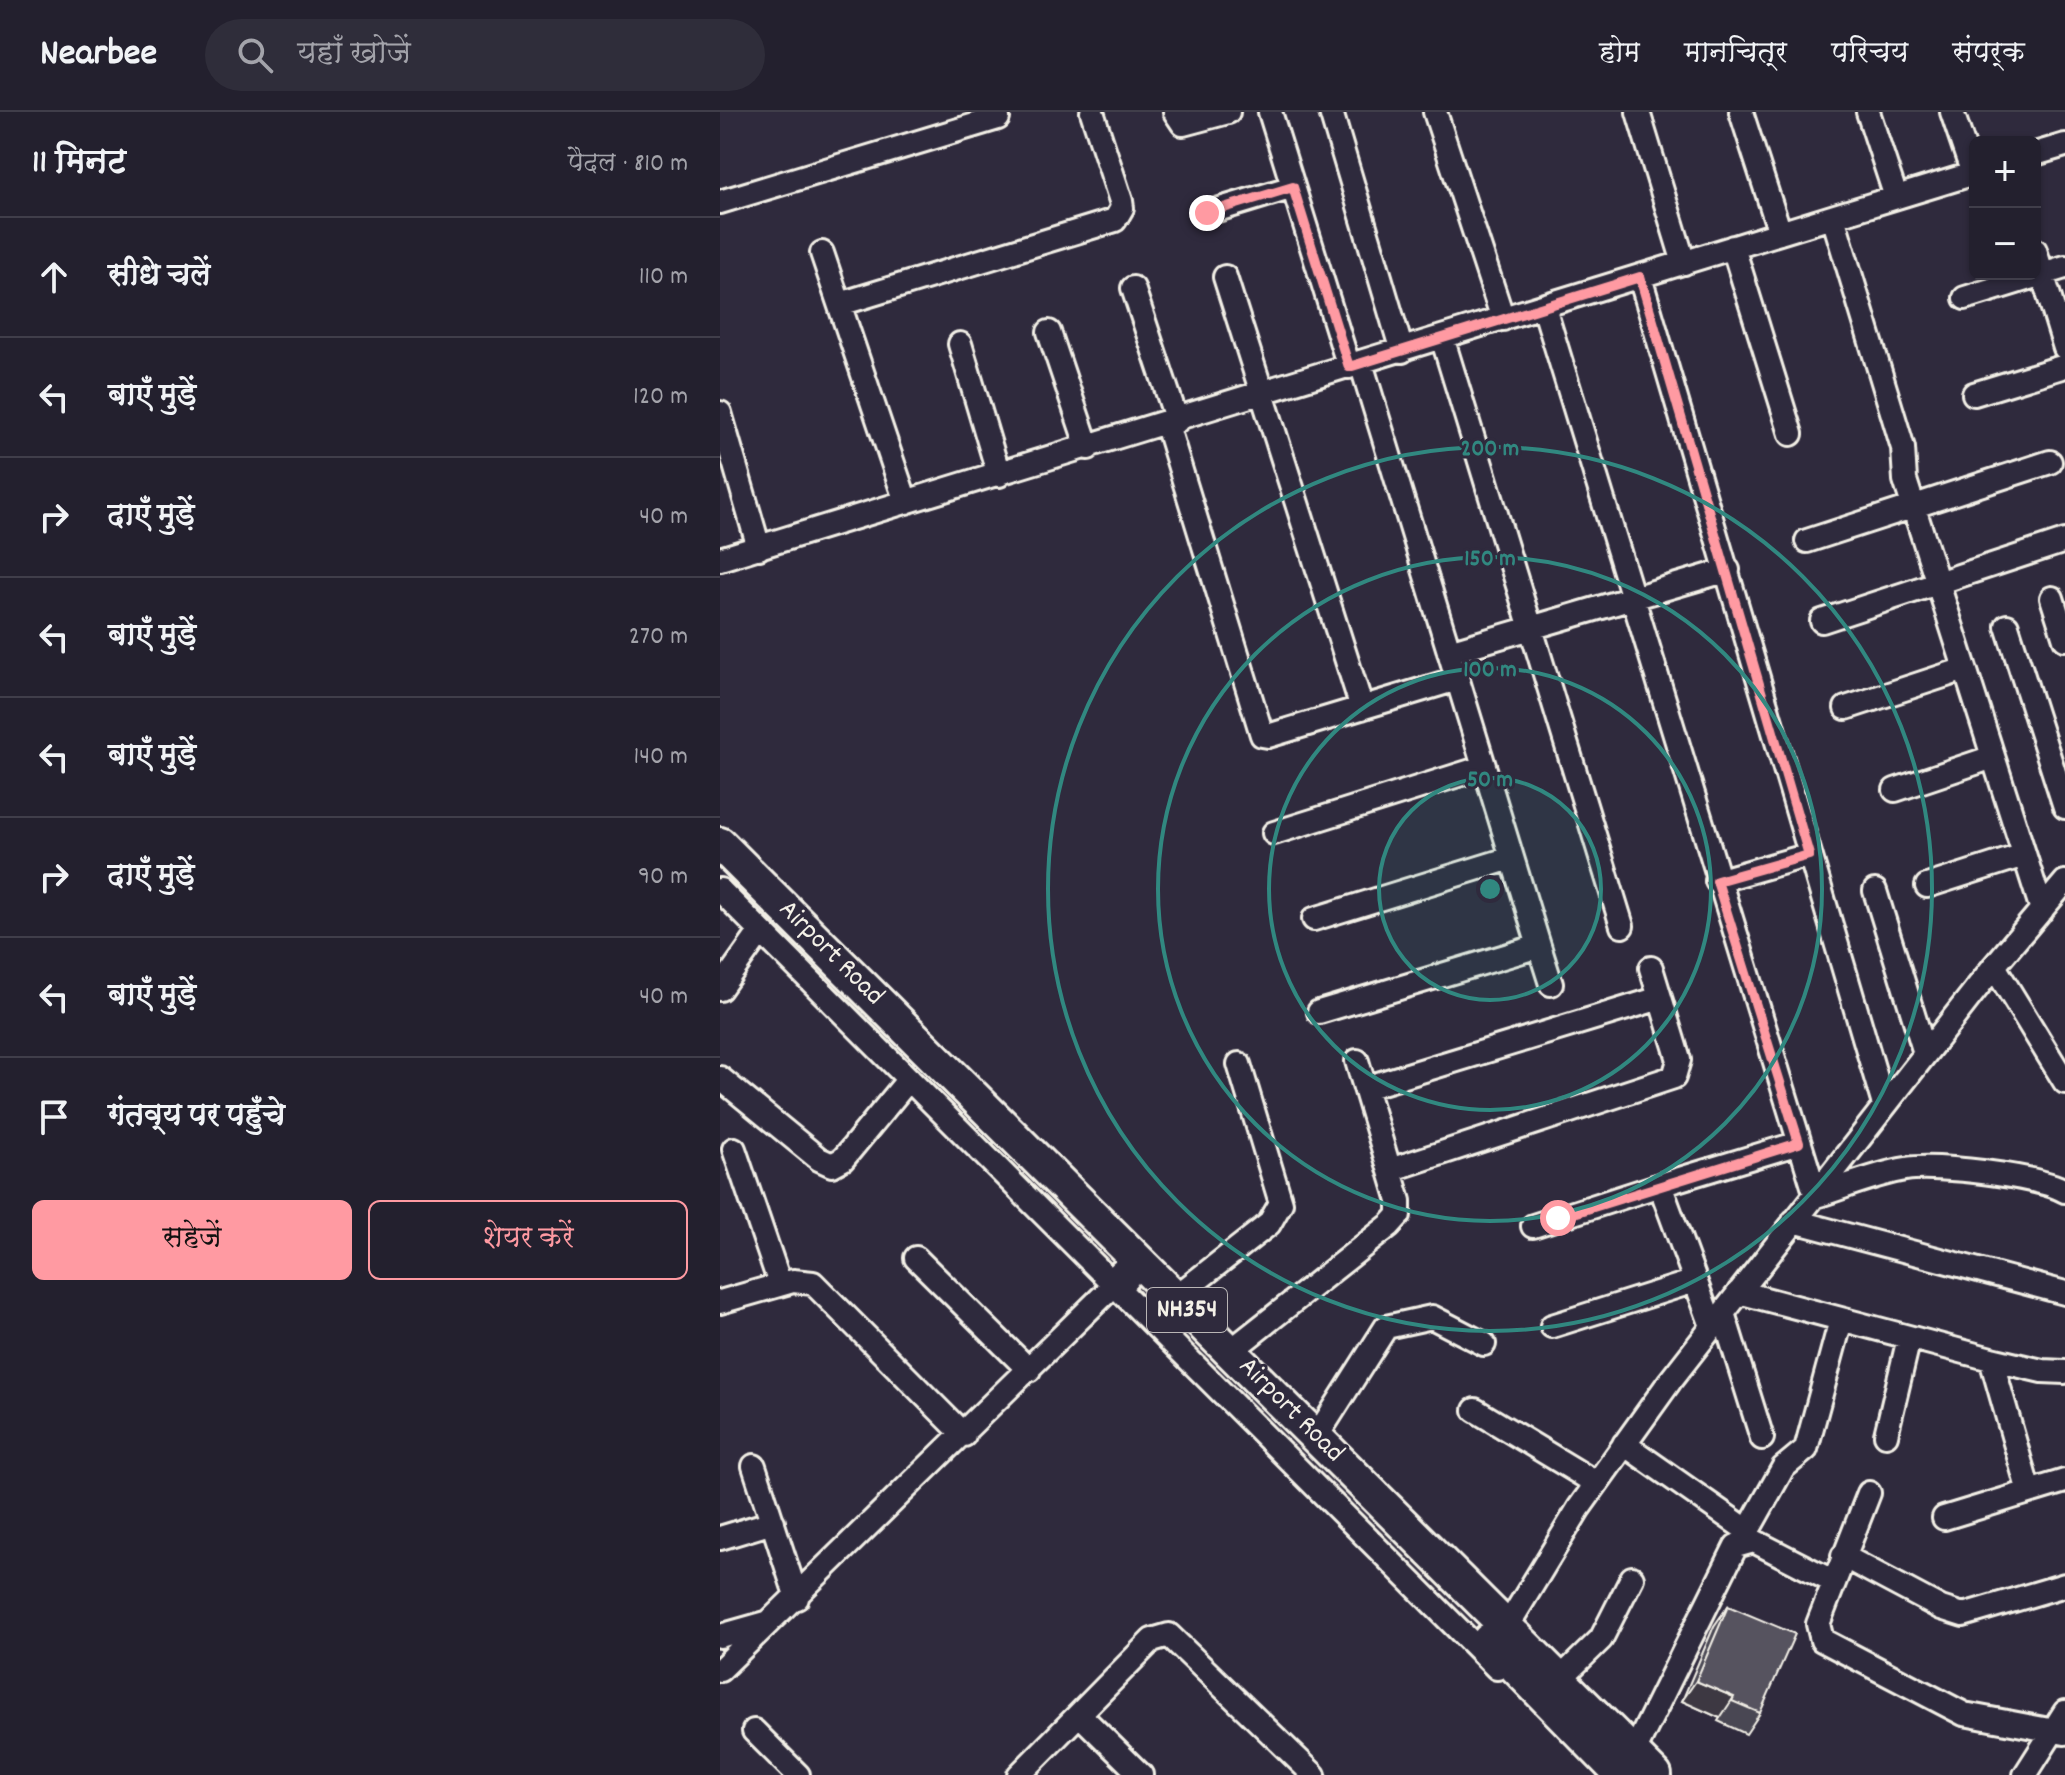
<!DOCTYPE html>
<html lang="hi">
<meta charset="utf-8">
<style>
:root{--surface:#23202e;--page:#2f2d3a;--text:#f1f3f6;--muted:#a3a3aa;--line:#403e4a;--accent:#ff9aa2}
body{margin:0;font-family:Dekko,"Playpen Sans Deva",sans-serif;background:var(--page);color:var(--text)}
.controls{position:absolute;right:24px;top:24px;display:grid;overflow:hidden;border-radius:12px;box-shadow:0 2px 6px #0004}
.controls button{width:72px;height:72px;display:grid;place-items:center;padding:0;border:0;border-bottom:2px solid var(--line);background:var(--surface);color:var(--text);font:40px sans-serif}
.stop{position:absolute;width:24px;height:24px;margin:-18px;border:6px solid #ff9aa2;border-radius:50%;background:#fff}
.stop.end{background:#ff9aa2;border-color:#fff;box-shadow:0 2px 8px #0008}
.list{margin:0;padding:0;list-style:none}
h2{display:flex;justify-content:space-between;align-items:center;height:104px;margin:0;padding:0 32px;font-size:34px}
h2 small{font-size:26px;font-weight:400;color:var(--muted)}
.list li{display:grid;grid-template-columns:52px 1fr auto;gap:24px;align-items:center;box-sizing:border-box;height:120px;padding:0 32px;border-top:2px solid var(--line)}
.list b{display:block;font-size:30px;white-space:nowrap}
.list em{font-size:26px;font-style:normal;color:var(--muted)}
.actions{display:flex;gap:16px;padding:24px 32px}
.actions a{flex:1;padding:18px 0;border:2px solid var(--accent);border-radius:12px;text-align:center;font-size:28px;color:var(--accent)}
.actions .main{background:var(--accent);color:#111}
.icon{flex:none;width:44px;height:44px;fill:none;stroke:currentColor;stroke-width:2;stroke-linecap:round;stroke-linejoin:round}
.map{position:relative;flex:none;width:1345px;height:1663px;overflow:hidden}
header{display:flex;align-items:center;gap:48px;box-sizing:border-box;height:112px;padding:0 40px;background:var(--surface);border-bottom:2px solid var(--line)}
header strong{font-size:38px}
nav{display:flex;gap:44px;margin-inline-start:auto;font-size:28px}
.search{width:560px;height:72px;background:var(--page);display:flex;align-items:center;gap:20px;box-sizing:border-box;padding:0 28px;border-radius:44px;color:var(--muted);font-size:30px}
main{display:flex}
aside{flex:1;background:var(--surface)}
.map>svg:first-child{display:block}
.lines{fill:none;stroke-linecap:round;stroke-linejoin:round}
.minor-casing{stroke:#f4f1e8;stroke-width:28}
.highway-casing{stroke:#f4f1e8;stroke-width:38}
.minor{stroke:#2f2a3d;stroke-width:22}
.highway{stroke:#2f2a3d;stroke-width:32}
.wall{fill:#4a4752;stroke:#f4f1e8;stroke-width:2}
.shaded-wall{fill:#3c3942;stroke:#f4f1e8;stroke-width:2}
.building{fill:#56525f;stroke:#f4f1e8;stroke-width:2}
.route{stroke:#ff9aa2;stroke-width:10}
.ring{fill:none;stroke:#318880;stroke-width:4}
.labels{text-anchor:middle;dominant-baseline:central;stroke-width:6;stroke-linejoin:round;paint-order:stroke}
.shield{fill:#2f2a3d;stroke:#b9b5b5;stroke-width:2}
.shield-label{font-size:26px;font-weight:bold;fill:#f4f1e8}
.street-label{font-size:28px;fill:#f4f1e8;stroke:#2f2a3d}
.centre{fill:#318880;stroke:#2f2a3d;stroke-width:4}
.ring-label{font-size:24px;text-anchor:middle;font-weight:bold;fill:#318880;stroke:#2f2a3d;stroke-width:6;stroke-linejoin:round;paint-order:stroke}
</style>
<header>
<strong>Nearbee</strong>
<div class="search"><svg class="icon" aria-label="search" viewBox="0 0 24 24"><circle cx="10" cy="10" r="6"/><path d="M15 15l6 6"/></svg>यहाँ खोजें</div>
<nav><a>होम</a><a>मानचित्र</a><a>परिचय</a><a>संपर्क</a></nav>
</header>
<main>
<aside>
<h2>11 मिनट<small>पैदल · 810 m</small></h2>
<ul class="list">
<li><svg class="icon" aria-label="ahead" viewBox="0 0 24 24"><path d="M12 20V5M6 11l6-6 6 6"/></svg><div><b>सीधे चलें</b></div><em>110 m</em></li>
<li><svg class="icon" aria-label="left" viewBox="0 0 24 24"><path d="M17 20v-9H6M10 6l-5 5 5 5"/></svg><div><b>बाएँ मुड़ें</b></div><em>120 m</em></li>
<li><svg class="icon" aria-label="right" viewBox="0 0 24 24"><path d="M7 20v-9h11M14 6l5 5-5 5"/></svg><div><b>दाएँ मुड़ें</b></div><em>40 m</em></li>
<li><svg class="icon" aria-label="left" viewBox="0 0 24 24"><path d="M17 20v-9H6M10 6l-5 5 5 5"/></svg><div><b>बाएँ मुड़ें</b></div><em>270 m</em></li>
<li><svg class="icon" aria-label="left" viewBox="0 0 24 24"><path d="M17 20v-9H6M10 6l-5 5 5 5"/></svg><div><b>बाएँ मुड़ें</b></div><em>140 m</em></li>
<li><svg class="icon" aria-label="right" viewBox="0 0 24 24"><path d="M7 20v-9h11M14 6l5 5-5 5"/></svg><div><b>दाएँ मुड़ें</b></div><em>90 m</em></li>
<li><svg class="icon" aria-label="left" viewBox="0 0 24 24"><path d="M17 20v-9H6M10 6l-5 5 5 5"/></svg><div><b>बाएँ मुड़ें</b></div><em>40 m</em></li>
<li><svg class="icon" aria-label="arrive" viewBox="0 0 24 24"><path d="M6 21V4h12l-3 4 3 4H6"/></svg><div><b>गंतव्य पर पहुँचे</b></div></li>
</ul>
<div class="actions"><a class="main">सहेजें</a><a>शेयर करें</a></div>
</aside>
<div class="map">
<svg width="1345" height="1663" viewBox="0 0 1345 1663">
<rect width="100%" height="100%" fill="#2f2a3d"/>
<filter id="ink" filterUnits="userSpaceOnUse"><feTurbulence type="fractalNoise" baseFrequency=".0125" numOctaves="2"/><feDisplacementMap in="SourceGraphic" scale="16" xChannelSelector="R" yChannelSelector="G"/><feConvolveMatrix kernelMatrix="1 2 1 2 8 2 1 2 1" color-interpolation-filters="sRGB"/></filter>
<g filter="url(#ink)">
<g class="lines">
<defs>
<path id="minor" d="M455,0L463,12L508,0
M550,0L629,255
M611,0L682,239
M715,0L783,207
M918,0L964,151
M1021,0L1060,121
M1148,0L1176,85
M1232,0L1253,62
M1315,42L1345,33
M0,90L278,6
M487,101L573,75
M1113,105L1183,336L1185,368L1322,798
M1013,135L1071,322
M1315,138L1345,236
M102,141L186,390
M505,165L642,596
M920,165L1164,993
M413,176L457,309
M1245,186L1345,155
M120,192L395,108L402,96L401,89L372,0
M824,195L1096,1084C1125,1075 1155,1062 1186,1057C1216,1052 1319,1064 1345,1079
M329,220L368,336
M722,225L902,814
M240,232L279,363
M1254,282L1345,254
M0,301L39,436
M447,313L542,623L548,624L737,567
M1087,429L1330,350
M0,447L1255,61
M1332,486L1345,527
M1102,509L1345,429
M1287,514L1345,695
M729,540L1008,458
M1126,596L1245,557
M1175,678L1273,645
M554,721L764,655
M997,769L1089,743
M1207,774L1304,743
M0,778L777,1556
M1155,779L1205,941
M594,807L791,746
M819,834L831,872
M1274,854L1345,970
M0,877L41,819
M599,900L819,834L641,251
M0,966L99,1047L112,1053L123,1047L189,967
M645,976L940,886
M14,1037L60,1172
M670,1058L954,965L959,948L931,856
M940,1073L1079,1031
M1074,1109L1345,1181
M813,1114L940,1073L992,1214
M196,1146L309,1258
M462,1180L549,1112L561,1091L519,952
M1019,1180L1271,1247L1322,1259L1345,1260
M0,1190L73,1169L93,1171L244,1323
M1003,1201L1042,1326
M832,1214L975,1169
M517,1234L670,1113L679,1103V1089L637,949
M1271,1247L1309,1380
M755,1298L876,1371
M600,1319L666,1215L712,1205L764,1232
M1166,1323L1189,1226
M904,1332L1028,1419
M34,1354L77,1486
M1149,1381L1098,1512L1102,1528L1244,1602L1345,1621
M1224,1406L1345,1369
M0,1426L53,1410
M1021,1431L1063,1356L1086,1337L1121,1208
M1123,1444L1221,1496L1243,1503L1345,1473
M791,1508L859,1396L950,1269L1274,854L1345,770
M0,1524L46,1511
M0,1558L395,1172
M845,1562L881,1527L912,1466
M360,1603L421,1663
M34,1619L78,1663
M918,1632L1016,1434L1034,1429L1114,1470
M299,1663L432,1528L449,1523L594,1663
M1305,1663L1345,1600"/>
<path id="highway" d="M0,732L935,1663
M395,1172L404,1163
M769,1528L901,1663"/>
</defs>
<use href="#minor" class="minor-casing"/>
<use href="#highway" class="highway-casing"/>
<use href="#minor" class="minor"/>
<use href="#highway" class="highway"/>
</g>
<path class="wall" d="M1008,1494L1040,1601L1026,1622L998,1609L1000,1606L962,1589L994,1514Z"/>
<path class="shaded-wall" d="M976,1569L1014,1585L1000,1606L962,1589Z"/>
<path class="building" d="M1008,1494L1075,1522L1040,1601L1012,1589L1014,1585L976,1569Z"/>
</g>
<g class="lines" filter="url(#ink)">
<path class="route" d="M487,101L573,75L629,255L920,165L1089,743L997,769L1079,1031L838,1106"/>
</g>
<circle cx="770" cy="777" r="111" fill="#318880" fill-opacity=".12"/>
<g class="ring">
<circle cx="770" cy="777" r="111"/>
<circle cx="770" cy="777" r="221"/>
<circle cx="770" cy="777" r="332"/>
<circle cx="770" cy="777" r="442"/>
</g>
<g class="labels">
<rect class="shield" x="427" y="1176" width="80" height="44" rx="6"/>
<g class="shield-label">
<text x="467" y="1198">NH354</text>
</g>
<g class="street-label">
<text transform="translate(110 842) rotate(45)">Airport Road</text>
<text transform="translate(570 1299) rotate(45)">Airport Road</text>
</g>
</g>
<circle cx="770" cy="777" r="12" class="centre"/>
<g class="ring-label">
<text x="770" y="343">200 m</text>
<text x="770" y="453">150 m</text>
<text x="770" y="564">100 m</text>
<text x="770" y="674">50 m</text>
</g>
</svg>
<div class="controls">
<button>+</button>
<button>−</button>
</div>
<div class="stop" style="left:838px;top:1106px"></div>
<div class="stop end" style="left:487px;top:101px"></div>
</div>
</main>
